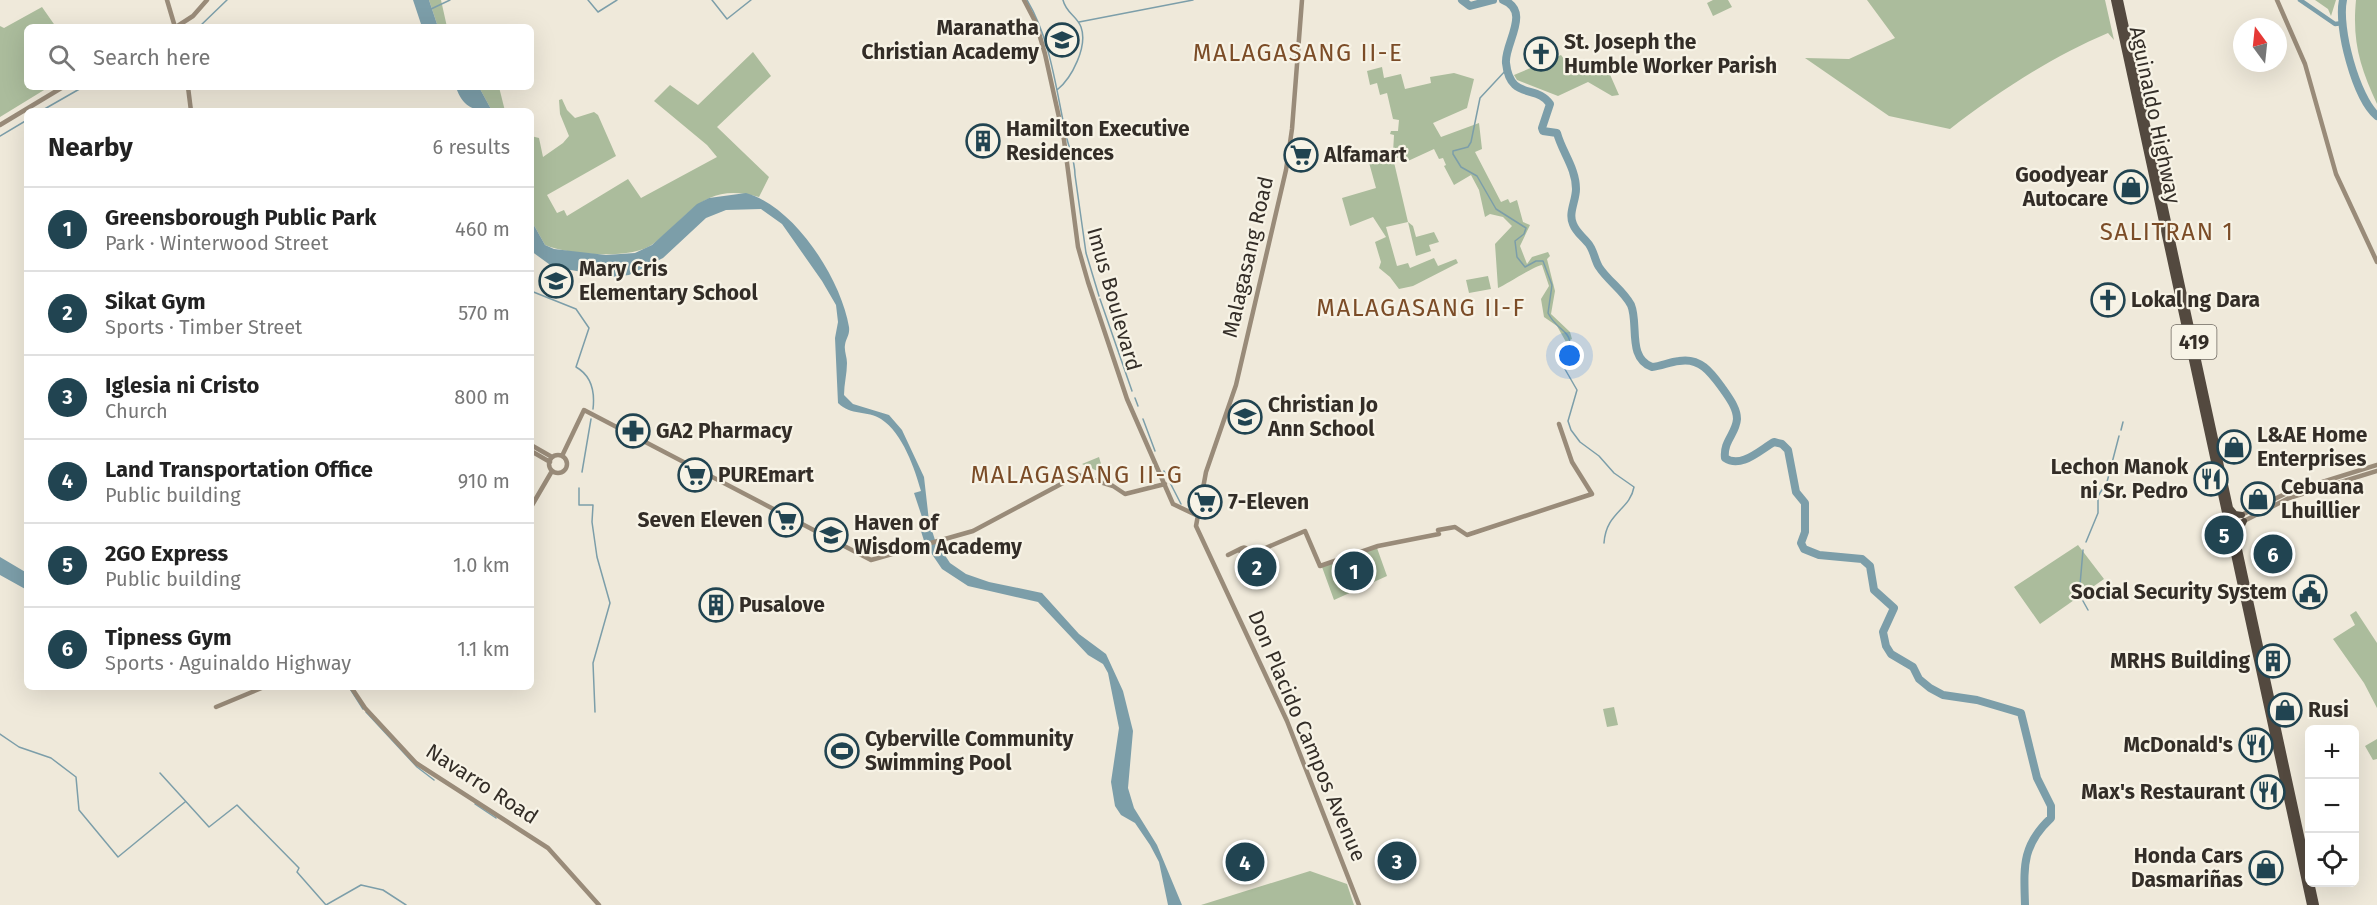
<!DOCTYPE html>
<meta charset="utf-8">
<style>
:root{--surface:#fff;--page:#f2f2f2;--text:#222;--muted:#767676;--line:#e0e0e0;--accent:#214451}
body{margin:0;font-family:"Fira Sans",sans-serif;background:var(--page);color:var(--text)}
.controls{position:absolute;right:18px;bottom:18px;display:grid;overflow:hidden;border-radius:9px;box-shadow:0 6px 24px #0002}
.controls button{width:54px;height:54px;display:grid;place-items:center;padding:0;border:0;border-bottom:2px solid var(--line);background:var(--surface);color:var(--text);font:30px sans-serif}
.compass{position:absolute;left:2233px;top:18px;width:54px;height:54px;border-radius:50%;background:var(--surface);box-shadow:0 6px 24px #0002;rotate:345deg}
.you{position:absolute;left:1570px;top:356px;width:21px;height:21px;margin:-15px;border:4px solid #fff;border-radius:50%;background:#1a73e8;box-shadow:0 0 0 9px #1a73e833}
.badge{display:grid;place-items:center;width:39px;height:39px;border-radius:50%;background:var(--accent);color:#fff;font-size:20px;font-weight:700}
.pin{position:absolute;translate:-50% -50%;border:3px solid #fff;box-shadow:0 2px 6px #0006}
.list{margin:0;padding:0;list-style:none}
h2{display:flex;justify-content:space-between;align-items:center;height:78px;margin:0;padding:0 24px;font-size:26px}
h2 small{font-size:20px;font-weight:400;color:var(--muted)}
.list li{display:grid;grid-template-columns:39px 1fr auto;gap:18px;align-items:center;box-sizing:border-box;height:84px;padding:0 24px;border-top:2px solid var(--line)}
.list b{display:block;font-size:22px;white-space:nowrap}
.list p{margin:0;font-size:20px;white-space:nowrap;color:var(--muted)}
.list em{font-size:20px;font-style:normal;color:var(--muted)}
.icon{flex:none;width:33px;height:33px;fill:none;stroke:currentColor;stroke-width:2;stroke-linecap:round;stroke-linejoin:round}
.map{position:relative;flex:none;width:2377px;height:905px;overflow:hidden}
.search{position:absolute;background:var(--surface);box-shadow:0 6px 24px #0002;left:24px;top:24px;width:510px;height:66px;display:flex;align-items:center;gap:15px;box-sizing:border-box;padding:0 21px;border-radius:9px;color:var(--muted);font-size:22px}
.panel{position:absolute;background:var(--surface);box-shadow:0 6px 24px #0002;left:24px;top:108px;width:510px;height:582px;border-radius:9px}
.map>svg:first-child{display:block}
.green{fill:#abbc9c}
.water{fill:#7c9ea9}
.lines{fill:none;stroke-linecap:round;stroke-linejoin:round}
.stream{stroke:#7c9ea9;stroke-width:1.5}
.canal{stroke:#7c9ea9;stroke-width:4.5}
.river{stroke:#7c9ea9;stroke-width:8}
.secondary{stroke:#998b79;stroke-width:4.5}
.highway{stroke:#53493f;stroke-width:6}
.labels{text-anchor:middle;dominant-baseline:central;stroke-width:4.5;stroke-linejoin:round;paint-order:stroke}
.shield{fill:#f7f3e6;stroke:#6e6860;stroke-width:1.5}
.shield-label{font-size:20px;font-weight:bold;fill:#332d27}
.poi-label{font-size:21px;font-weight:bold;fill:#332d27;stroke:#f7f3e6;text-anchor:start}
.street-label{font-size:21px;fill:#332d27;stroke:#f7f3e6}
.quarter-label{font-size:24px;letter-spacing:1.5px;fill:#7b4c27;stroke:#f7f3e6}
</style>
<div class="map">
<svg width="2377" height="905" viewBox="0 0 2377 905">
<rect width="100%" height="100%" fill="#efe9da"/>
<path class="green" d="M429,0H441L447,27H438Z
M1713,0H1728L1732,7L1713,16L1707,3Z
M1867,0H2105L2114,40L2108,33C2053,56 1998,92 1950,129L1889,116L1805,58L1849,59L1895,38Z
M2315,0H2336L2331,16L2328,9Z
M2356,0H2377V104C2360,67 2352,42 2356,0Z
M42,7L56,27H27V87H49L0,117V26L4,28Z
M753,52L771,76L717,127L769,177L759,197C703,181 689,217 653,244C632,260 569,255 545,245L531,220V136L539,138L543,157L563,143L569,136L560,114L559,100L562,99L567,110L575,118L594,112L598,115L616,156L547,195L557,213L564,210L567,216L628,179L641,198L717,157L707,145L654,101L670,85L698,105Z
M1561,55L1569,66L1608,70L1619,95L1612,96L1588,82L1558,96L1517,80L1514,75Z
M1382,67L1384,78L1401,74L1405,89L1431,83L1430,77L1454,73L1474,79L1467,108L1433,123L1441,137L1479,123L1482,149L1475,152L1501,202L1508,199L1510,203L1517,200L1523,222L1530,225L1520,246L1527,264L1532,257L1548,252L1550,256L1547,259L1555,291L1551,314L1570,332L1572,339L1566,342L1557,326L1544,317L1541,299L1549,286L1542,265C1536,265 1507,284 1498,288L1495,244L1512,226L1503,217L1490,214L1485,217L1479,190L1471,175L1454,185L1444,166L1446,165L1443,158L1439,159L1434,149L1408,161L1407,158H1393L1408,222L1413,226L1416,237L1434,232L1439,242L1429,245L1431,251L1416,256L1408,222L1386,227L1397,266L1408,263L1410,268L1434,258L1438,266L1456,259L1458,263L1413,286L1399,289L1390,277L1379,268L1381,262L1375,242L1386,237L1373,217L1350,226L1342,198L1376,188L1368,159L1372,157L1371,154L1393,153L1394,135L1390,134L1391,131H1398L1399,120L1393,119L1387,93L1380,95L1377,83L1370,85L1367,71Z
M479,87H499L505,111H492Z
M1488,276L1491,289L1469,293L1466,280Z
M1099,457L1104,474L1082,464Z
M2078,545L2104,579L2040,624L2014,587Z
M1377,548L1387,576L1334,600L1322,567Z
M2356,611L2377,643V708L2364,683L2333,639L2355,625L2350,615Z
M1614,707L1618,725L1607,727L1603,709Z
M2377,739V759L2373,760L2365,746Z
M1310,871L1347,884L1354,905H1201Z"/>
<path class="water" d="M413,0H429L438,27H422Z
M456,87H479L492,111C473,111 462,106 456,87Z
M746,193C795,207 841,279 849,327C850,335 846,338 845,345C844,351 847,357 847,363C847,374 844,384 844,395L853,404L889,415L902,430L924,477L929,521L935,540L950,563L966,574L989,582L1042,593L1079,634L1106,654L1123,691L1133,731L1128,788L1134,808L1157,845L1182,905H1168L1159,862L1150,845L1135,823L1121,815L1115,806L1111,782L1119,728L1108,673L1103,664L1088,655L1038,602L968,586L942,569L925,544L920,528L922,517L914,493L921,491C915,470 903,433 881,419C867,410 851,416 838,403L835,338L838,322L836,305L822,281L782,224L761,209L726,210L706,218L663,258L629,275L612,277L553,267L531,251V220L545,245L554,249L606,255L635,253L652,245L697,204L709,198Z
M0,557L27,573V590L0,575Z"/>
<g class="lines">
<path class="stream" d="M588,0L598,12L617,0
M712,0L727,19L751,0
M1027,0C1051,40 1056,90 1066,135C1069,149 1075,160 1075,175L1086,253L1099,296
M431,9L450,0
M1079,22L1193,0
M199,27L227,0
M1507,69L1480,98L1471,142L1468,147L1453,151V154L1461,167L1477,176L1496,209L1526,228L1524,234L1515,241L1517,257L1525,267L1536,261H1543L1552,285L1548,313C1560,337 1581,328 1562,364L1577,390L1568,421L1571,430L1580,442L1599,456L1614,473L1634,487C1630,510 1606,512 1604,543
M1057,90C1072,78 1088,46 1081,27C1077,16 1066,13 1063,0
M41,111L83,87
M0,136L27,120
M531,291L576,309L589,328L576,367C592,376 595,392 593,409
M1100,299L1132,391
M1135,398L1138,406
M1143,419L1155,451
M2121,430L2123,422
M1164,471L1181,504
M582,472L591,419
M579,488V505H593L592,522L597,557L610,603L593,663L595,712
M2086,542L2098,513V496L2107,482L2119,436
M2080,585L2083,550
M2080,591L2081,595
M2083,601L2088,610
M349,687L363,709
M366,712L417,767L434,780
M0,734L19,747L51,758L76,777L79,810L118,857L185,802
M160,773L209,827L237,805L299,868L297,872L326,905L361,885L383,890L406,905
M475,804L496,818"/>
<path class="canal" d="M2300,0L2335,24L2343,23"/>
<path class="river" d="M1462,0L1470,6L1493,0
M1503,0C1532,11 1504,44 1506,63C1510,101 1537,84 1550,104L1542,128L1543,131L1557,133C1562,152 1576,168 1576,189C1576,201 1568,213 1573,224C1576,232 1582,236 1587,242C1594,249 1594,259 1599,267C1608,281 1623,290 1631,305C1639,324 1627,358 1652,367C1662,366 1669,362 1679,361C1701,357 1712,374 1723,389C1729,398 1737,408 1737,419C1736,434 1723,441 1725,458C1741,469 1760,450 1774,442L1782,444L1788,450L1796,492L1805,503V532L1801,543L1804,549L1819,555L1862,559L1870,566L1874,590L1894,608L1883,632L1886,646L1891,654L1913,667L1919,679L1930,688L1943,695L1977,700L2021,713L2037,778L2051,806V818C2021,846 2024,868 2025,905
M2343,0C2337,27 2356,98 2377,116"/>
<path class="secondary" d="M167,0L175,27
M1024,0L1036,23L1045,54L1064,140L1078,247L1088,282L1127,399L1173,504L1196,515
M1302,0L1292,129L1286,170L1236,385L1206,472L1196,526L1287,721L1359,905
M2277,0L2305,64L2336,174L2377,262
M176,27L193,16L207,0
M188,87L191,111
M0,125L63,87
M531,445L552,457
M531,451L550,462
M549 464a9 9 0 1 1 18 0a9 9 0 1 1-18 0Z
M562,456L584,410L871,560L973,531L1078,475L1113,486L1125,494L1165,484
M531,507L552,471
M2231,520L2287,493L2377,465
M2231,524L2244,521L2289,498L2377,471
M1438,530L1455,527L1467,535L1592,494L1572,462L1559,424
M1240.5 551a3.5 3.5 0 1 1 7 0a3.5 3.5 0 1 1-7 0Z
M1248,552L1254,553L1305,531L1320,566L1378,546L1439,534
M1228,555L1242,548
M351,687L365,708L416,763L548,848L599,905
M216,707L264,687"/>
<path class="highway" d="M2114,0L2310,905
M2120,0L2310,877
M2230,508L2235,514L2242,515
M2238,534L2244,521
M2311,882L2316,905"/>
</g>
<defs>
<symbol id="school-ring" viewBox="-11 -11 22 22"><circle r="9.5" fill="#f7f3e6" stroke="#214451" stroke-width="1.5"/><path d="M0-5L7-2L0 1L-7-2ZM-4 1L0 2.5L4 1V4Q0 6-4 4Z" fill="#214451"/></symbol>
<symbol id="church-ring" viewBox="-11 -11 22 22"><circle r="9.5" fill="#f7f3e6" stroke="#214451" stroke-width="1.5"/><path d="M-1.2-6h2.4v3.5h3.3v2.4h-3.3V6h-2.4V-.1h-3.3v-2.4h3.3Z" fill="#214451"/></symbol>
<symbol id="building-ring" viewBox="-11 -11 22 22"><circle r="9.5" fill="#f7f3e6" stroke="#214451" stroke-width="1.5"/><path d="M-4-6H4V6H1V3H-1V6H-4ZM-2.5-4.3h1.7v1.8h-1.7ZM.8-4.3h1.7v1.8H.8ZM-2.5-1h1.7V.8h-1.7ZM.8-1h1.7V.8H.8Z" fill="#214451"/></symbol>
<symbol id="supermarket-ring" viewBox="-11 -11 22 22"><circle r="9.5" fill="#f7f3e6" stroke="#214451" stroke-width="1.5"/><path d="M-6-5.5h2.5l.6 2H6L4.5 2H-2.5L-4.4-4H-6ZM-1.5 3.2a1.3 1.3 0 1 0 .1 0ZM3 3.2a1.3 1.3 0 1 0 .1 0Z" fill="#214451"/></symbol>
<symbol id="shop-ring" viewBox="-11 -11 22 22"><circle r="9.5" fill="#f7f3e6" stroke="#214451" stroke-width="1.5"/><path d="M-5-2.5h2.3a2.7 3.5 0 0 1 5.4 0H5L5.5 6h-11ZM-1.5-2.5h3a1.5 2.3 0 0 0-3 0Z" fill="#214451"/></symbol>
<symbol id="pharmacy-ring" viewBox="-11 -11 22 22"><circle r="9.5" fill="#f7f3e6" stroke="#214451" stroke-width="1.5"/><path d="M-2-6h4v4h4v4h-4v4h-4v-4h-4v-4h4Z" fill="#214451"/></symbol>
<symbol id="restaurant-ring" viewBox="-11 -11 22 22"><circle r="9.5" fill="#f7f3e6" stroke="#214451" stroke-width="1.5"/><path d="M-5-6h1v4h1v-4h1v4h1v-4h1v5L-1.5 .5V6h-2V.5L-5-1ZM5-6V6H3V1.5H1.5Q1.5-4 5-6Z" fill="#214451"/></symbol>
<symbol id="civic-ring" viewBox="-11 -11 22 22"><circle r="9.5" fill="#f7f3e6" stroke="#214451" stroke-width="1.5"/><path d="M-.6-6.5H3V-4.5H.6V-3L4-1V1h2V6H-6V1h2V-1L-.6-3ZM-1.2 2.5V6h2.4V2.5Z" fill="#214451"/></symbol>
<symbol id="stadium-ring" viewBox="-11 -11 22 22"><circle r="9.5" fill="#f7f3e6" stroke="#214451" stroke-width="1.5"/><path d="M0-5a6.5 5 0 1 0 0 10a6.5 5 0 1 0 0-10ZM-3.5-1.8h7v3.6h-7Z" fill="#214451"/></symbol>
</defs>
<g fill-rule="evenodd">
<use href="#school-ring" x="1043" y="21" width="38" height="38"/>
<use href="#church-ring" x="1522" y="35" width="38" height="38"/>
<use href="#building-ring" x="964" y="122" width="38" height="38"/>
<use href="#supermarket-ring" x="1282" y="136" width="38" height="38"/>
<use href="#shop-ring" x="2112" y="168" width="38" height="38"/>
<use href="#school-ring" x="537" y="262" width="38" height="38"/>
<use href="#church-ring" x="2089" y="281" width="38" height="38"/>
<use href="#school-ring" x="1226" y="398" width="38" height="38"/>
<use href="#pharmacy-ring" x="614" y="412" width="38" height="38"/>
<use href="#shop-ring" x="2215" y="428" width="38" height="38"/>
<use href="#supermarket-ring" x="676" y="456" width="38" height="38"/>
<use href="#restaurant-ring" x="2192" y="460" width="38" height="38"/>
<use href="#shop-ring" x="2239" y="480" width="38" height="38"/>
<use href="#supermarket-ring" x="1186" y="483" width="38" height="38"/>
<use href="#supermarket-ring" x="767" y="501" width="38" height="38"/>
<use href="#school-ring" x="812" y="516" width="38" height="38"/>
<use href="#civic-ring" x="2291" y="573" width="38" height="38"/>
<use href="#building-ring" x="697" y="586" width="38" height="38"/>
<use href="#building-ring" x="2254" y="642" width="38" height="38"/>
<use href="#shop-ring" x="2266" y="691" width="38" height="38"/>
<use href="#restaurant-ring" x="2237" y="726" width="38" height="38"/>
<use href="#stadium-ring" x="823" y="732" width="38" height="38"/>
<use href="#restaurant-ring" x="2249" y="773" width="38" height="38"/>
<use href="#shop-ring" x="2247" y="849" width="38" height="38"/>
</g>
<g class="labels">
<rect class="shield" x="2171.5" y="325" width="45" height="34" rx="4.5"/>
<g class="shield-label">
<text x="2194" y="342">419</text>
</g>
<g class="poi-label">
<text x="1039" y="28" text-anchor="end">Maranatha<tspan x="1039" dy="24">Christian Academy</tspan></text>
<text x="1564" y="42">St. Joseph the<tspan x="1564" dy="24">Humble Worker Parish</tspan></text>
<text x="1006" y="129">Hamilton Executive<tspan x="1006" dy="24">Residences</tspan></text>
<text x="1324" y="155">Alfamart</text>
<text x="2108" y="175" text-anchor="end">Goodyear<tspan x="2108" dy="24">Autocare</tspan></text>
<text x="579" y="269">Mary Cris<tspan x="579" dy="24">Elementary School</tspan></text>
<text x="2131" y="300">Lokal ng Dara</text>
<text x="1268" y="405">Christian Jo<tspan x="1268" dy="24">Ann School</tspan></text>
<text x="656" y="431">GA2 Pharmacy</text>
<text x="2257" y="435">L&amp;AE Home<tspan x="2257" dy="24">Enterprises</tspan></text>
<text x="2188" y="467" text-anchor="end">Lechon Manok<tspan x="2188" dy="24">ni Sr. Pedro</tspan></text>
<text x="718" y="475">PUREmart</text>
<text x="2281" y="487">Cebuana<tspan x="2281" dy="24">Lhuillier</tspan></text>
<text x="1228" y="502">7-Eleven</text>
<text x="763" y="520" text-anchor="end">Seven Eleven</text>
<text x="854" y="523">Haven of<tspan x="854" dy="24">Wisdom Academy</tspan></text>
<text x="2287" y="592" text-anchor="end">Social Security System</text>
<text x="739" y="605">Pusalove</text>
<text x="2250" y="661" text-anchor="end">MRHS Building</text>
<text x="2308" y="710">Rusi</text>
<text x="865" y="739">Cyberville Community<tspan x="865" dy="24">Swimming Pool</tspan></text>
<text x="2233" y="745" text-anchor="end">McDonald's</text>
<text x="2245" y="792" text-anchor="end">Max's Restaurant</text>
<text x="2243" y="856" text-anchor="end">Honda Cars<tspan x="2243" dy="24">Dasmariñas</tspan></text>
</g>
<g class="street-label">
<text transform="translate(2155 115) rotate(78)">Aguinaldo Highway</text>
<text transform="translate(1248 257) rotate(-77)">Malagasang Road</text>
<text transform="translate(1114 299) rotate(74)">Imus Boulevard</text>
<text transform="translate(1307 736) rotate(67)">Don Placido Campos Avenue</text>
<text transform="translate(482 784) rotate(33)">Navarro Road</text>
</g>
<g class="quarter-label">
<text x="1298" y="53">MALAGASANG II-E</text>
<text x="2167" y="232">SALITRAN 1</text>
<text x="1421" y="308">MALAGASANG II-F</text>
<text x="1077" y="475">MALAGASANG II-G</text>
</g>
</g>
</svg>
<div class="controls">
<button>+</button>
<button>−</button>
<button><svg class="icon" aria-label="locate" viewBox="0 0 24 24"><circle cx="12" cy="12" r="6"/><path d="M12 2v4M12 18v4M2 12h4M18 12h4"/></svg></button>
</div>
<svg class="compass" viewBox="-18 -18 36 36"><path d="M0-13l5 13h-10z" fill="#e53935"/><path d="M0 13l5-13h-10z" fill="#767676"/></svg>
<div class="you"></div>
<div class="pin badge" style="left:1354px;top:571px">1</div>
<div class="pin badge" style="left:1257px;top:567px">2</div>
<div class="pin badge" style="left:1397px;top:861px">3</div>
<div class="pin badge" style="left:1245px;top:862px">4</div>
<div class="pin badge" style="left:2224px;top:535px">5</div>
<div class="pin badge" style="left:2273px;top:554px">6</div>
<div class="search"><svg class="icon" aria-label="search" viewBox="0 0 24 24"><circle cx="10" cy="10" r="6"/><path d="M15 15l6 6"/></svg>Search here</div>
<section class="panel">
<h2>Nearby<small>6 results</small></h2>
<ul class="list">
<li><span class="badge">1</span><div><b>Greensborough Public Park</b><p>Park · Winterwood Street</p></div><em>460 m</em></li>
<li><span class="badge">2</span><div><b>Sikat Gym</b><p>Sports · Timber Street</p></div><em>570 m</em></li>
<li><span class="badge">3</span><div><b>Iglesia ni Cristo</b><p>Church</p></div><em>800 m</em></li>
<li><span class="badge">4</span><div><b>Land Transportation Office</b><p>Public building</p></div><em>910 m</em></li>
<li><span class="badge">5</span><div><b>2GO Express</b><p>Public building</p></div><em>1.0 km</em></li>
<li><span class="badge">6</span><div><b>Tipness Gym</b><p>Sports · Aguinaldo Highway</p></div><em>1.1 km</em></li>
</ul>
</section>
</div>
